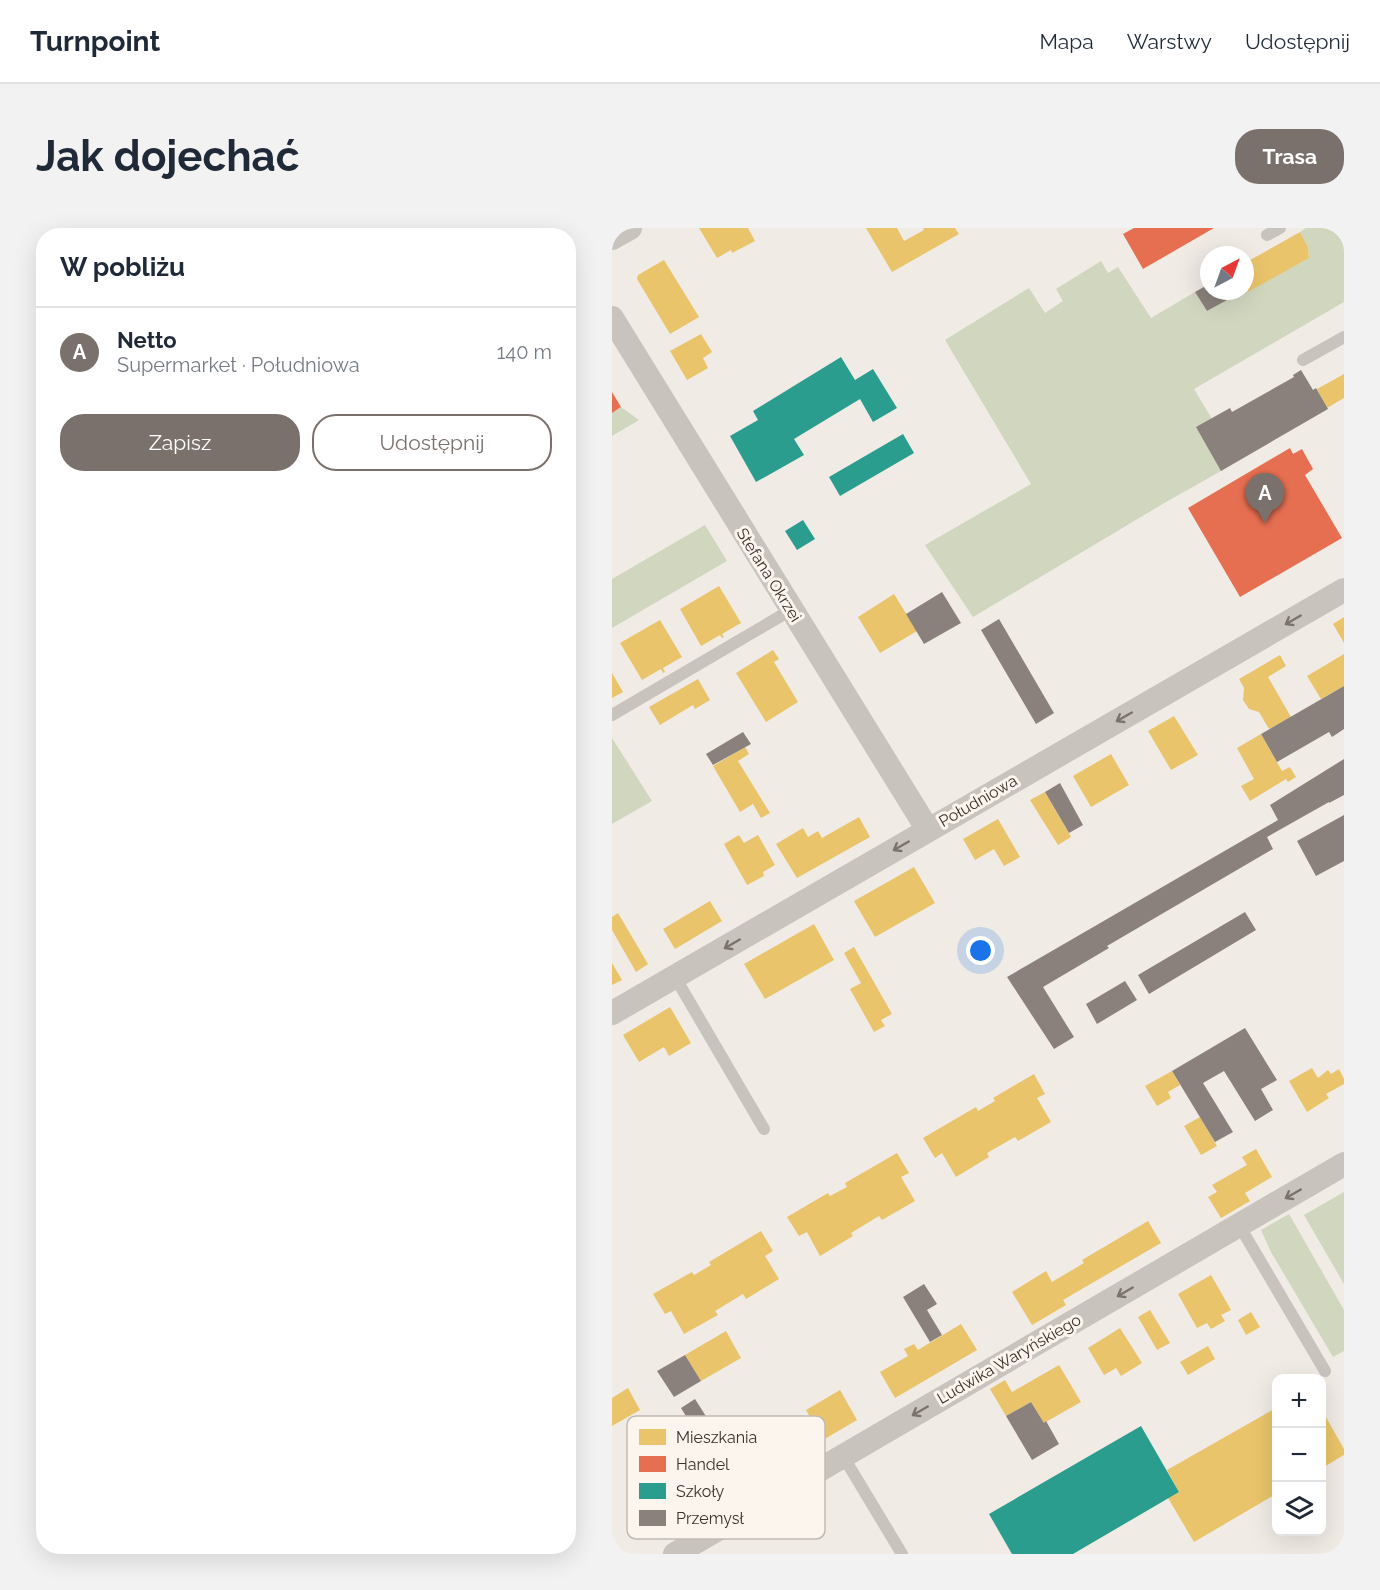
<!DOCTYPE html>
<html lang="pl">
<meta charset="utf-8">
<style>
:root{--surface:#fff;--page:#f2f2f3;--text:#1f2937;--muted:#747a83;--line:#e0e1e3;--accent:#7a716c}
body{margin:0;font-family:Raleway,sans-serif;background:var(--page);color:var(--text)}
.controls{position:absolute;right:18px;bottom:18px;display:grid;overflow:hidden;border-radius:12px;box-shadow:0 6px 24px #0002}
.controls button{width:54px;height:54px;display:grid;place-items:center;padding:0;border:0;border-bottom:2px solid var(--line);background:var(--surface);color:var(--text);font:30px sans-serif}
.compass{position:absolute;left:588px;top:18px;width:54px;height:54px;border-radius:50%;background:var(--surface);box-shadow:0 6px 24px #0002;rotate:41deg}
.you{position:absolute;left:369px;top:723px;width:21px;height:21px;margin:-15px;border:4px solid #fff;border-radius:50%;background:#1a73e8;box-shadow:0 0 0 9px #1a73e833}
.badge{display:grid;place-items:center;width:39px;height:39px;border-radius:50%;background:var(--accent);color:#fff;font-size:20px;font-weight:700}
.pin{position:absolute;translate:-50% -50px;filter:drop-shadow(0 2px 3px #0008)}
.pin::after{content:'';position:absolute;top:32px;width:21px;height:18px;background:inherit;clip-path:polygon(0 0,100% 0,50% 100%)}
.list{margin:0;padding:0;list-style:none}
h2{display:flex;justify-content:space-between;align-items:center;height:78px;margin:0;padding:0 24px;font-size:26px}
h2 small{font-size:20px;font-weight:400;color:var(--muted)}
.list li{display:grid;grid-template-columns:39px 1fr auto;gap:18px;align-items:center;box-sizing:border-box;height:90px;padding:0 24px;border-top:2px solid var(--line)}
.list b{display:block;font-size:22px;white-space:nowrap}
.list p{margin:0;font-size:20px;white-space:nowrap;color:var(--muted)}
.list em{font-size:20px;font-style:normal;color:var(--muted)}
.actions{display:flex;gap:12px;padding:18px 24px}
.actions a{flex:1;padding:14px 0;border:2px solid var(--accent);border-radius:24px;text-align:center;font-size:21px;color:var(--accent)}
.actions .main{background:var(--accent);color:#fff}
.icon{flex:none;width:33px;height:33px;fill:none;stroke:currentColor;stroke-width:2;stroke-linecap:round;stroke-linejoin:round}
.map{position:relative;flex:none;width:732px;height:1326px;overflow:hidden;border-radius:24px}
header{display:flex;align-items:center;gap:36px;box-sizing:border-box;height:84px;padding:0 30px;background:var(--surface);border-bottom:2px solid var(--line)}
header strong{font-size:28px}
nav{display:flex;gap:33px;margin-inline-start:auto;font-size:21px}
.intro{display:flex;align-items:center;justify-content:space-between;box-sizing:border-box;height:144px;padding:0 36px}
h1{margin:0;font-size:42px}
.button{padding:15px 27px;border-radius:24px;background:var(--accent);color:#fff;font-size:21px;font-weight:700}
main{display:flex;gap:36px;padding:0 36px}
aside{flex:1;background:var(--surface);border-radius:24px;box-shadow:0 6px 24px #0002}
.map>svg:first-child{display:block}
.green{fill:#d1d6bf}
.homes{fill:#e9c46a}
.shops{fill:#e76f51}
.schools{fill:#2a9d8f}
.industry{fill:#8a817c}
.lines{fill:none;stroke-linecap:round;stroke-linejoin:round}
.service{stroke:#c9c3be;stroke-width:12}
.minor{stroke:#c9c3be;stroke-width:24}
.oneway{stroke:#7b726d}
.labels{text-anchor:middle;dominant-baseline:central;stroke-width:6;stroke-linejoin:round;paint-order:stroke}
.street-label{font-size:16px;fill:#3b302b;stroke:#fbf5ee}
.key{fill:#fbf5ee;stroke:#c1bab4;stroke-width:1.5}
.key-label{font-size:16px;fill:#3b302b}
</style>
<header>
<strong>Turnpoint</strong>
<nav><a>Mapa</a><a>Warstwy</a><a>Udostępnij</a></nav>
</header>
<div class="intro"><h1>Jak dojechać</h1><a class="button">Trasa</a></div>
<main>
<aside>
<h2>W pobliżu<small></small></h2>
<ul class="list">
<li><span class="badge">A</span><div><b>Netto</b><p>Supermarket · Południowa</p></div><em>140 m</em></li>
</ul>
<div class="actions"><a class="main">Zapisz</a><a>Udostępnij</a></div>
</aside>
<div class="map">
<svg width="732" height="1326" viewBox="0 0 732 1326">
<rect width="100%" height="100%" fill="#f0ebe5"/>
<path class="green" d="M694,0H727L732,8V74L582,161L600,191L609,243L554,274L361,389L313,317L419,256L333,112L417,60L433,85L451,73L444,61L489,33L496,45L506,39L539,90L583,64L595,83L614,72L609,63H633V58L636,63L697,30L696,19L688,4Z
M9,179L27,192L0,208V185Z
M93,297L115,333L0,400V351Z
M0,510L40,573L0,596Z
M732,964V1056L692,987Z
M677,986L732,1082V1123L721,1129L659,1024L649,1002Z"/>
<path class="homes" d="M87,0H136L143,13L120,25L119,22L105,30Z
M254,0H285L292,13L312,2L311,0H343L347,6L280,44Z
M688,4L696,19L697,30L636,64L633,58V35Z
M52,32L87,89L58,106L25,51L26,47Z
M89,106L100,124L91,130L96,140L75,152L58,123Z
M732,146V170L715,180L705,161Z
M107,358L129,395L110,406L112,409L110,410L108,407L89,418L68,381Z
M282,366L305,403L268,425L246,389Z
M732,389V415L721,396Z
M48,392L70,429L51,440L53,444L51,445L49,441L30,452L8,415Z
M161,422L167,431L162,434L186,474L154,494L124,445Z
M732,426V458L709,471L695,448Z
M668,427L674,438L656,449L679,489L657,501L647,484L637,481L631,472L632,460L627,451Z
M0,445L11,464L0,470Z
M86,451L98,472L83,481L81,477L48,497L37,479Z
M562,488L586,527L559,542L536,503Z
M649,506L670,543L678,539L684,549L676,554L674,551L638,573L629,558L642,551L625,520Z
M133,519L137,526L126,533L158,585L149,590L141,576L128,584L101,538Z
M499,526L517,557L479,579L461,548Z
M433,564L459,609L446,617L418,572Z
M247,589L258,609L185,650L164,616L191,600L196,609L206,603L210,610Z
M386,591L408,629L392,638L382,621L363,632L351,611Z
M127,607L132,615L146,607L163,637L151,644L152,648L135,657L112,616Z
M302,639L323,675L263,709L242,673Z
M98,673L110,693L63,721L51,701Z
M6,685L36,736L24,744L0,702V689Z
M202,696L222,732L153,771L132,736Z
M242,719L280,786L269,792L273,798L262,804L238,761L249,755L232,725Z
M0,735L10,752L0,757Z
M58,779L79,815L57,828L52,819L27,834L11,807Z
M700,840L706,850L716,842L719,846L727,841L732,851V856L714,866L717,870L695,884L677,853Z
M560,843L568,857L556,864L559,870L545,878L533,858Z
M422,846L433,866L425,870L439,894L406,913L403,909L375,925L377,929L344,949L330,925L323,930L311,910L364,879L366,883L383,873L381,870Z
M588,889L605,918L589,927L572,898Z
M644,921L660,949L633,965L638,973L609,990L596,969L605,964L600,957L635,937L630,929Z
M285,925L297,945L289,949L303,973L270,992L267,988L239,1005L241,1008L208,1028L195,1004L187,1008L175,989L216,965L218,968L235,959L233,955Z
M536,993L549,1015L451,1072L454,1077L420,1097L400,1064L434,1043L440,1054L472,1035L470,1032Z
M149,1003L161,1023L153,1028L167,1051L134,1071L131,1066L103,1083L106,1087L72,1106L59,1083L53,1086L41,1066L80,1044L82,1047L99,1037L97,1034Z
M599,1047L619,1082L609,1087L613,1093L599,1101L595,1095L585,1100L566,1066Z
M538,1082L558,1115L545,1122L526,1089Z
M639,1084L648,1099L634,1107L626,1092Z
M349,1096L365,1122L283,1170L268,1144L296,1128L292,1121L302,1116L306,1122Z
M508,1100L530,1135L509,1148L504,1140L492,1147L476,1120Z
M114,1103L129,1130L89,1153L73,1127Z
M596,1118L603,1131L576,1147L568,1134Z
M447,1137L469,1174L432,1195L419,1174L394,1188L378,1161L393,1152L400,1164Z
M16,1160L28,1182L0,1198V1170Z
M228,1162L245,1192L211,1212L194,1182Z
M664,1180V1266L582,1314L556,1270L567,1264L555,1242Z
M710,1182L732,1221V1227L710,1240Z"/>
<path class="shops" d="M522,0H602L531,41L511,6Z
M0,164L9,179L0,185Z
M678,220L681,226L690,221L701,241L693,247L730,310L628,369L576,280Z"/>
<path class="schools" d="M229,129L243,152L261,141L285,180L261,194L248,171L182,211L192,227L144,254L118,208L146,192L141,183Z
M291,206L302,225L228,268L217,249Z
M191,292L203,311L185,322L173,303Z
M529,1198L567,1264L461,1326H400L377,1286Z"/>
<path class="industry" d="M597,56V63H609L615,72L595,83L583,64Z
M689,142L701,162L704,160L716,181L609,243L584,199L618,180L620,184L682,149L681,147Z
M330,364L349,395L312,416L294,386Z
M387,391L442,485L424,496L369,402Z
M732,458V501L720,509L717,504L665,534L649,506Z
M131,504L139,516L101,537L94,526Z
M732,531V567L717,575V574L655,609L661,621L495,718L497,720L431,759L462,809L442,821L395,749L666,592L658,577Z
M448,555L471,597L457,605L433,564Z
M732,587V633L704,648L685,613Z
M633,684L644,702L537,766L526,747Z
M513,753L525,772L485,796L474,776Z
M633,800L665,852L649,861L661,882L643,893L612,843L591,855L621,904L603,914L560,843Z
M312,1056L325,1076L315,1082L330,1107L318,1114L291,1069Z
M73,1127L89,1153L62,1169L45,1143Z
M83,1171L97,1193L94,1195L105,1212L93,1219L69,1180Z
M419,1174L432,1195L434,1193L447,1216L420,1232L394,1188Z"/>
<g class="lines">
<path class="service" d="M655,7L668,0
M691,132L732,109
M0,487L179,382
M63,749L152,901
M627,997L713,1143
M231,1228L290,1326"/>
<path class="minor" d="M0,10L18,0
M0,90L316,602
M0,785L732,362
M63,1326L732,936"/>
</g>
<defs><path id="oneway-shaft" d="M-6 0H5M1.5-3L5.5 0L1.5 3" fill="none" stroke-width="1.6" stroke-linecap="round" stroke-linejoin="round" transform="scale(1.5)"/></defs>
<g class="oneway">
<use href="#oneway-shaft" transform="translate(681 392) rotate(150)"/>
<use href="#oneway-shaft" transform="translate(512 489) rotate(150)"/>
<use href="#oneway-shaft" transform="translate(289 618) rotate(150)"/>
<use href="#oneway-shaft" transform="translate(120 716) rotate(150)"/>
<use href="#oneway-shaft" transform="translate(681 966) rotate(150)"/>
<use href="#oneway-shaft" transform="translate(513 1064) rotate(150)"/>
<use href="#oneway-shaft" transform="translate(308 1183) rotate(150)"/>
</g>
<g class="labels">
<g class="street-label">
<text transform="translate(157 347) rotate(58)">Stefana Okrzei</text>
<text transform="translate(366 573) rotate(-30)">Południowa</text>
<text transform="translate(397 1131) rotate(-30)">Ludwika Waryńskiego</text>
</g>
</g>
<rect x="15" y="1188" width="198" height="123" rx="9" class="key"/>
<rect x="27" y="1201" width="27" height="16" fill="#e9c46a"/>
<rect x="27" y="1228" width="27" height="16" fill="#e76f51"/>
<rect x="27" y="1255" width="27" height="16" fill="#2a9d8f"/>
<rect x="27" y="1282" width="27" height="16" fill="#8a817c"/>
<g class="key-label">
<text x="64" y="1215">Mieszkania</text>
<text x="64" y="1242">Handel</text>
<text x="64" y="1269">Szkoły</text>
<text x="64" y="1296">Przemysł</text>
</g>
</svg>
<div class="controls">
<button>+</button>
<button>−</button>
<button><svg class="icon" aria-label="layers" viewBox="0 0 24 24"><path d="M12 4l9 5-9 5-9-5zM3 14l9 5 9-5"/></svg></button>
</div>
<svg class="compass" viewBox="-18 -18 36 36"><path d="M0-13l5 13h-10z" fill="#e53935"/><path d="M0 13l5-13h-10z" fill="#747a83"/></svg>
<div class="you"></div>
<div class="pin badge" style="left:653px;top:295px">A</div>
</div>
</main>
